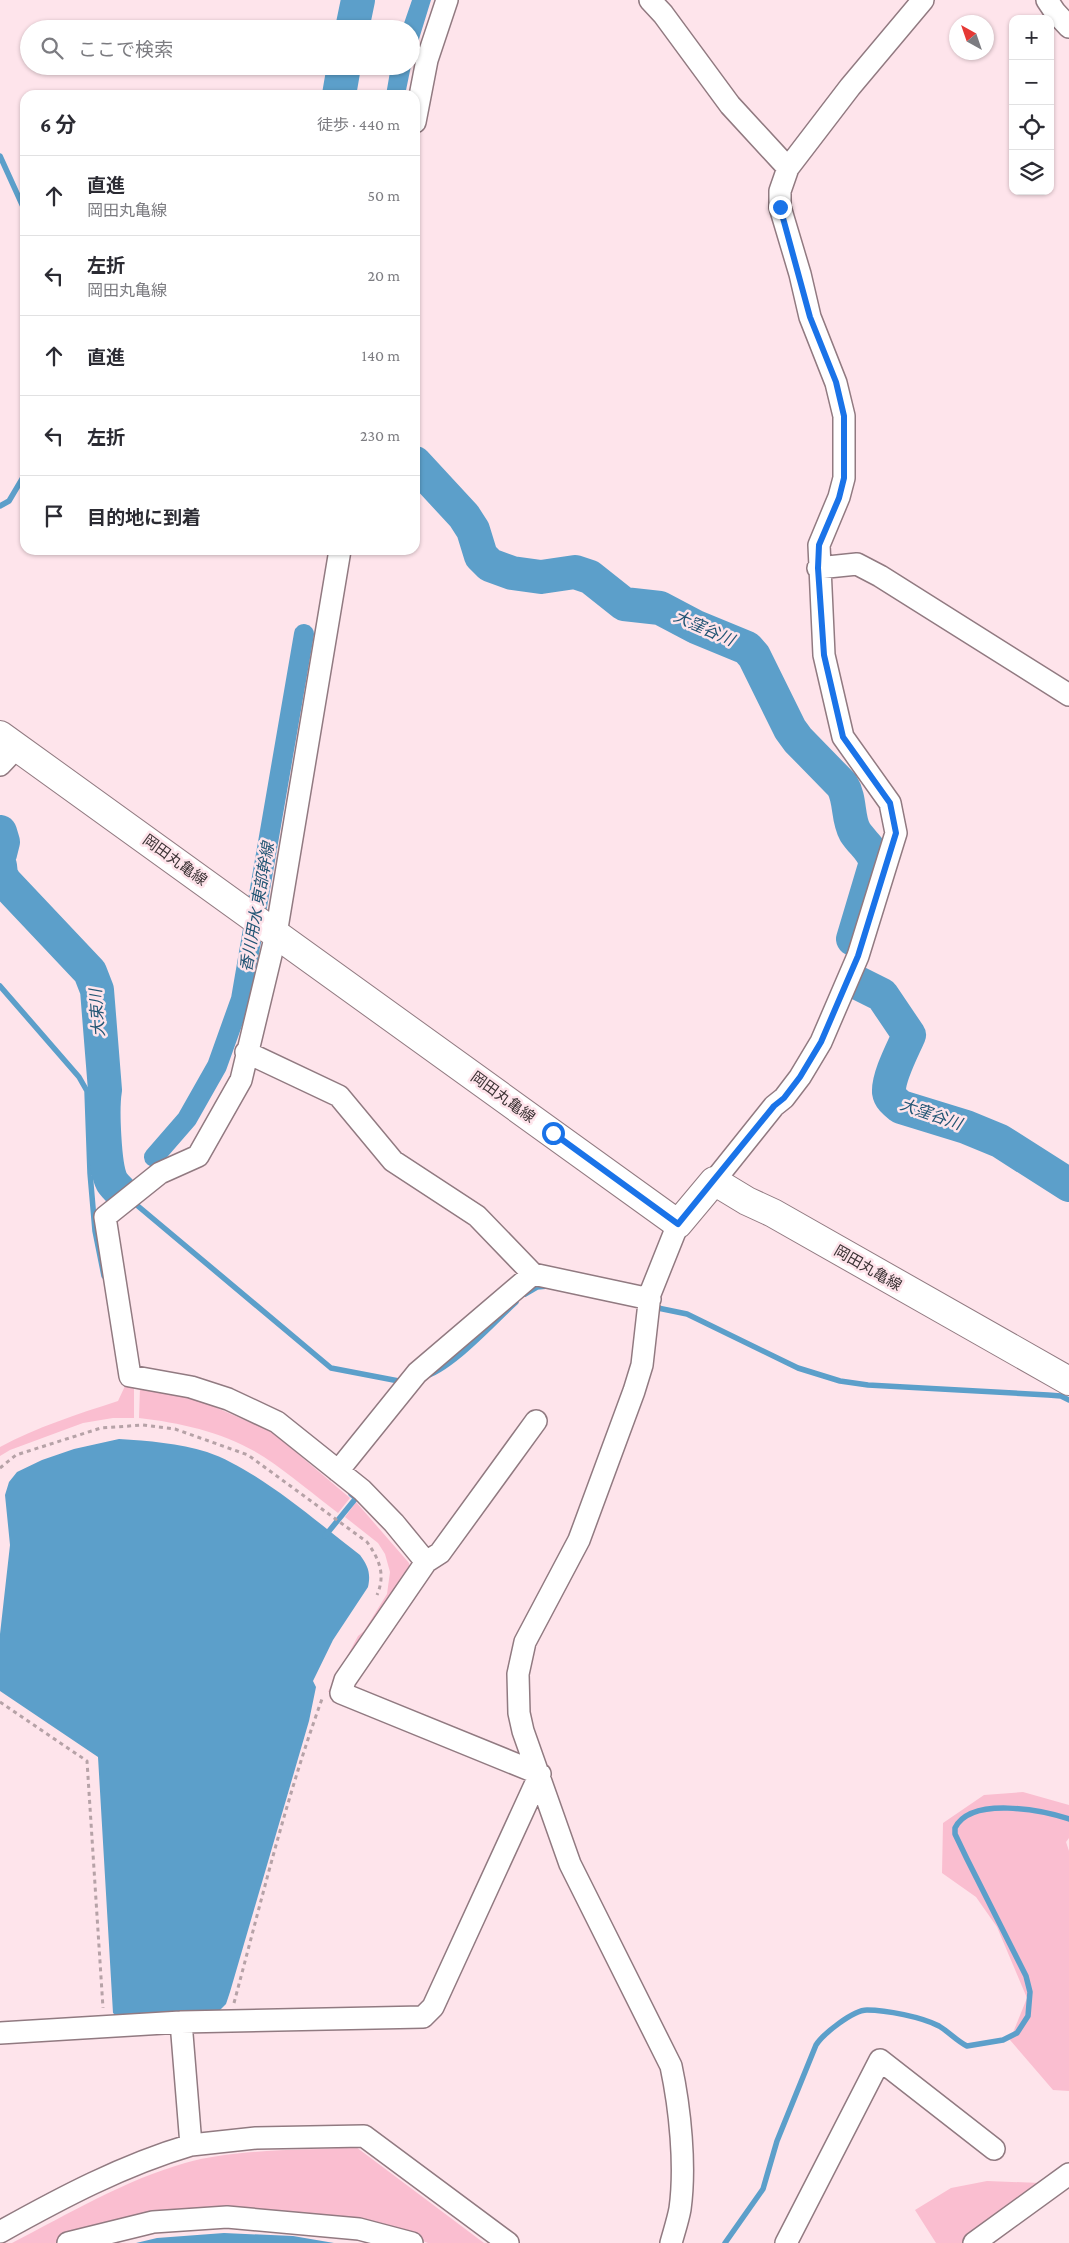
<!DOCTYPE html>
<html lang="ja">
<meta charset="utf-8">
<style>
:root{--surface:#fff;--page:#f7f7f7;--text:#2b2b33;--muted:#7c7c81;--line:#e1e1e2}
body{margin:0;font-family:"Crimson Pro","Noto Sans JP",serif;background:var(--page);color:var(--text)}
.controls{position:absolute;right:15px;top:15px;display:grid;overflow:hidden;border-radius:10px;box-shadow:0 1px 4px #0004}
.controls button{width:45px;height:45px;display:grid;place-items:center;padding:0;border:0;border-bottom:1px solid var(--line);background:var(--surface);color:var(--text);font:25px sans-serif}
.compass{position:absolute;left:949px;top:15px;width:45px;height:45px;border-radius:50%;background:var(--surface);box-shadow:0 1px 4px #0004;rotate:320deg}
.stop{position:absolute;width:15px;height:15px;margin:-11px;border:4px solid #1a73e8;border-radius:50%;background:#fff}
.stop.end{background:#1a73e8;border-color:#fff;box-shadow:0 1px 5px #0008}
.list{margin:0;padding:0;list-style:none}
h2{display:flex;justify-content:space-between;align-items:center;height:65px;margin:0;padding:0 20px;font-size:21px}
h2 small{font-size:16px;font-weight:400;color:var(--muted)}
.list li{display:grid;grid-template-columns:32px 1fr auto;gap:15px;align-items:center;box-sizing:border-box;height:80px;padding:0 20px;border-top:1px solid var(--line)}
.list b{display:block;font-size:19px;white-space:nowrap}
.list p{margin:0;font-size:16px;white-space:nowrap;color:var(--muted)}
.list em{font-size:16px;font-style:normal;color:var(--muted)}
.icon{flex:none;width:28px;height:28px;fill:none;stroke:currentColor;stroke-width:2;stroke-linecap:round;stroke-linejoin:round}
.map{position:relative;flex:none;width:1069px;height:2243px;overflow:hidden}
.search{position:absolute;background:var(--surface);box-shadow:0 1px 4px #0004;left:20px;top:20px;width:400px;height:55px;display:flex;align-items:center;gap:12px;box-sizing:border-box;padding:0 18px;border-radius:28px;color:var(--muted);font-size:19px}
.panel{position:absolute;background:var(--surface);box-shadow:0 1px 4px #0004;left:20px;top:90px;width:400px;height:465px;border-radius:15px}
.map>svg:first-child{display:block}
.green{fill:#fabed0}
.water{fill:#5c9fca}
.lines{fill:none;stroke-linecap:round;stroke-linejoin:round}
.stream{stroke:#5c9fca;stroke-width:5.5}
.canal{stroke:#5c9fca;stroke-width:20}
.river{stroke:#5c9fca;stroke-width:34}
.street-casing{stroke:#917a81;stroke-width:24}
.secondary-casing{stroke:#917a81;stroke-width:30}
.path{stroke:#b6a2a7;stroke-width:3;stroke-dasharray:4 4;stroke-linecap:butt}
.street{stroke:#fff;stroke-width:21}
.secondary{stroke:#fff;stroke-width:28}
.route{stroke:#1a73e8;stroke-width:6}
.labels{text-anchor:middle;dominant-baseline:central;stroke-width:5;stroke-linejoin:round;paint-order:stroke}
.street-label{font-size:15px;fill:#3b3234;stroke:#fee4eb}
.water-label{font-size:16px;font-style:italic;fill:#225574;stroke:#fee4eb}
</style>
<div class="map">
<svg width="1069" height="2243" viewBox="0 0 1069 2243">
<rect width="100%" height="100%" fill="#fee4eb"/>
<path class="green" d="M125,1386L134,1388V1418H113L83,1423L10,1450L0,1456V1447C37,1427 78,1414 118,1401Z
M140,1387L199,1400L272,1432L350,1498L338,1513C314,1495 290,1474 264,1457C227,1433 182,1423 139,1418Z
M356,1502L409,1563L411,1573L334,1689L330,1692H328L358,1636L364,1631L387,1594L390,1572L385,1554L378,1543L345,1517Z
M1023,1792L1069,1805V1838L1066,1842L1069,1851V2091L1053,2090L1010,2040L1027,1998L997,1927L976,1897L942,1873L943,1823L984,1795Z
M356,2147L484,2243H428L386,2229L140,2220L55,2243H12C68,2214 125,2180 185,2163C238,2148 301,2151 356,2147Z
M987,2181L1041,2183L962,2243H936L915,2210L951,2188Z"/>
<path class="water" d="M412,0H431L411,65V29H402Z
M391,66H411L405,95H386Z
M119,1439C148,1441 179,1443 207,1452C257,1469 317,1522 360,1555C368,1566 371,1573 368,1587L333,1640L313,1681L316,1687L309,1721L230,1992L226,2004L218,2012L118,2017L113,2013L98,1757L0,1691V1634L10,1545L5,1495L9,1482L17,1472L42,1460L74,1449Z
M224,2233L293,2236L334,2243H136L157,2238Z"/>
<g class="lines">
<path class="stream" d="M0,156L25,211
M25,310V319
M0,506L9,501L25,474
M0,884L88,979C101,1020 93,1065 102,1107
M0,986L79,1077L87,1091L90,1173L95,1231L104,1276
M90,1173L109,1172
M120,1191L331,1368L404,1382
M525,1294L537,1287L548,1286
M653,1307L687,1314L798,1368L840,1381L868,1385L1048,1395L1061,1396L1069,1400
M423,1377C451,1370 493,1323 516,1302
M325,1536L356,1498L351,1494
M725,2243L763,2189L777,2141L816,2045C823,2034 853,2010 867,2010C886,2010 922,2017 939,2026C949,2032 957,2041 967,2046L1003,2040L1017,2033L1028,2016L1030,1992L1026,1976L967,1859L955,1834V1828C971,1796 1042,1810 1069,1819"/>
<path class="canal" d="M154,1157L187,1119L217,1066L241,999L304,634"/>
<path class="river" d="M352,29L358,0
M339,95L344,66
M415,463L464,516L473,530L481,556L490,565L512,573L541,577L575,572L590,577L624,604L660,608L696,627L747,648L754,656L790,729L798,740L842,785C851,799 847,818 855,832C862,843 872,849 876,862L853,939
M0,832L3,842L0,854
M0,866L1,875L5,882L90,972L97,990L105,1090C102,1108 104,1167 112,1182C114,1185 117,1188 120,1191
M858,983L882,995L909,1035C903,1049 888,1077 889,1092C890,1099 896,1103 901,1107L966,1127L1000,1141L1069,1185"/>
<defs>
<path id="street" d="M650,0L663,14L730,105L788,168
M1047,0L1055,12L1069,27
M415,122L427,60L447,0
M340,550L276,934L241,1080L198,1156L160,1173L105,1217L130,1376L191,1387L228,1399L277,1422L362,1490L394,1523L426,1562
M818,568L857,564L880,576L1069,695
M0,765L17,747
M246,1052L339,1096L393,1161L477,1216L533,1274L417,1373L338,1471
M714,1181L774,1106L784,1098L800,1077L821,1042L858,956L896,833L890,803L843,737L824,655L819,545L839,497L844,478V416L836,383L810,317L800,274L780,207V191L788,168L850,87L923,0
M533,1274L650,1299
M0,2033L181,2022
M191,2145L256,2138L364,2136L508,2243
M0,2232C61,2198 123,2165 191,2145L181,2022L423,2017L433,2007L540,1774L341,1693L345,1680L426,1562L440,1553L536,1421
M68,2243L153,2222L227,2217L359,2229L412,2243
M671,2243C674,2232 678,2220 680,2209C686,2166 680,2108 671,2066L570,1864L523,1731L519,1713L518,1674L525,1642L579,1540L634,1391L642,1365L650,1294L678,1224
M786,2243L880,2060L994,2149
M974,2243L1069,2174"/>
<path id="secondary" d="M0,735L678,1224L714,1181L747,1201L773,1213L1069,1381"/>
</defs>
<use href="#street" class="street-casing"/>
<use href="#secondary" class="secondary-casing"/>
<path class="path" d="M0,1468L16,1455L101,1428L143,1425L175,1429L248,1455L367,1542C379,1559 386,1574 377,1595
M0,1702L87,1761L103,2008
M234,2003C261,1902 286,1798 322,1699"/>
<use href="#street" class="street"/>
<use href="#secondary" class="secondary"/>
</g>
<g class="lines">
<path class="route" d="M553,1133L678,1224L774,1106L784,1098L800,1077L821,1042L858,956L896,833L890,803L843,737L824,655L818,568L819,545L839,498L844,478V416L836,382L810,317L780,207"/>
</g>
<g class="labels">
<g class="street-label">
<text transform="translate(175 860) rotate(36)">岡田丸亀線</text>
<text transform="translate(503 1097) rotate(36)">岡田丸亀線</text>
<text transform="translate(868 1268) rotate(30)">岡田丸亀線</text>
</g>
<g class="water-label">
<text transform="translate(704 628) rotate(24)">大窪谷川</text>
<text transform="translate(257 907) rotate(-80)">香川用水 東部幹線</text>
<text transform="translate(97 1013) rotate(-94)">大束川</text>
<text transform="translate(931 1114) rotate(19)">大窪谷川</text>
</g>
</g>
</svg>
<div class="controls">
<button>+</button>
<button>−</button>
<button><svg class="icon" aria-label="locate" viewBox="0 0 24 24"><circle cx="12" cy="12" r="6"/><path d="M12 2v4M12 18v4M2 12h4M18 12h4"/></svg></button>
<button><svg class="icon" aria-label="layers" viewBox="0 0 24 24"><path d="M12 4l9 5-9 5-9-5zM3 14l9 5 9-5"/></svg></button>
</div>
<svg class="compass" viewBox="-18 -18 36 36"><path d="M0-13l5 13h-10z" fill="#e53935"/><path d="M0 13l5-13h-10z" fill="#7c7c81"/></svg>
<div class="stop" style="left:553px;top:1133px"></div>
<div class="stop end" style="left:780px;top:207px"></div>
<div class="search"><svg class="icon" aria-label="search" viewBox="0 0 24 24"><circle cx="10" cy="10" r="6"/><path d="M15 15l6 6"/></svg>ここで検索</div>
<section class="panel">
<h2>6 分<small>徒歩 · 440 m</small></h2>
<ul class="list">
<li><svg class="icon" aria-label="ahead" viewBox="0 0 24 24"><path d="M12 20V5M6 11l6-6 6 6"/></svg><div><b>直進</b><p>岡田丸亀線</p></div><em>50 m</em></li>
<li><svg class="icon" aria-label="left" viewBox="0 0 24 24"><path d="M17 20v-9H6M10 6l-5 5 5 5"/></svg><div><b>左折</b><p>岡田丸亀線</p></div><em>20 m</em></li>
<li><svg class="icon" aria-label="ahead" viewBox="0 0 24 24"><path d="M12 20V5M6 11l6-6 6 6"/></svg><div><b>直進</b></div><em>140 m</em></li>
<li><svg class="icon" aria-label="left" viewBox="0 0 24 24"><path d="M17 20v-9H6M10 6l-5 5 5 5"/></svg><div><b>左折</b></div><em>230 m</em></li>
<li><svg class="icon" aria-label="arrive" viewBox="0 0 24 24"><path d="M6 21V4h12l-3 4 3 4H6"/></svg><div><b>目的地に到着</b></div></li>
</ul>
</section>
</div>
